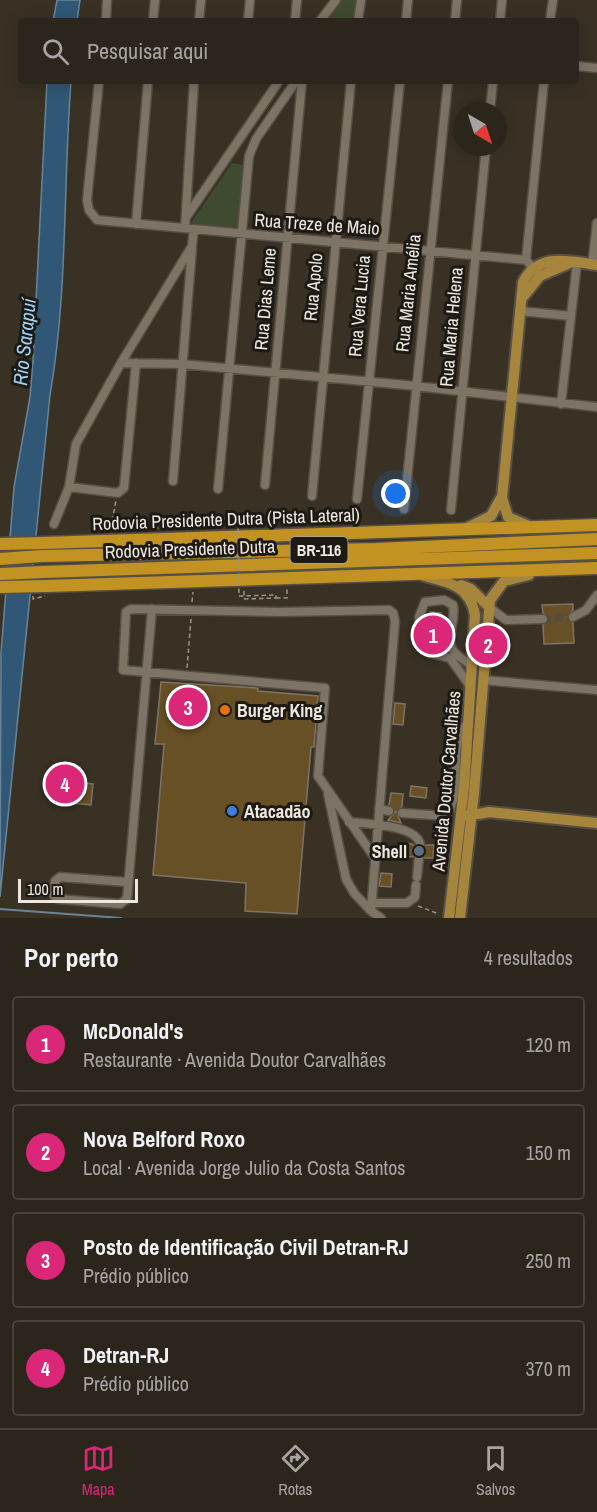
<!DOCTYPE html>
<html lang="pt">
<meta charset="utf-8">
<style>
:root{--surface:#2b251b;--page:#373128;--text:#f1f3f6;--muted:#a6a5a3;--line:#47423a;--accent:#db2777}
body{margin:0;font-family:"Archivo Narrow",sans-serif;background:var(--page);color:var(--text)}
.compass{position:absolute;left:453px;top:102px;width:54px;height:54px;border-radius:50%;background:var(--surface);box-shadow:0 3px 15px #0003;rotate:141deg}
.scale{position:absolute;left:18px;bottom:15px;width:120px;box-sizing:border-box;padding-left:6px;border:3px solid #eee9e0;border-top:0;font-size:16px;line-height:21px;white-space:nowrap;color:#eee9e0;-webkit-text-stroke:4px #1d1a14;paint-order:stroke}
.you{position:absolute;left:396px;top:494px;width:21px;height:21px;margin:-15px;border:4px solid #fff;border-radius:50%;background:#1a73e8;box-shadow:0 0 0 9px #1a73e833}
.badge{display:grid;place-items:center;width:39px;height:39px;border-radius:50%;background:var(--accent);color:#fff;font-size:20px;font-weight:700}
.pin{position:absolute;translate:-50% -50%;border:3px solid #fff;box-shadow:0 2px 6px #0006}
.list{margin:0;padding:0;list-style:none}
h2{display:flex;justify-content:space-between;align-items:center;height:78px;margin:0;padding:0 24px;font-size:26px}
h2 small{font-size:20px;font-weight:400;color:var(--muted)}
.list li{display:grid;grid-template-columns:39px 1fr auto;gap:18px;align-items:center;box-sizing:border-box;height:96px;margin:0 12px 12px;padding:0 12px;border:2px solid var(--line);border-radius:6px}
.list b{display:block;font-size:22px;white-space:nowrap}
.list p{margin:0;font-size:20px;white-space:nowrap;color:var(--muted)}
.list em{font-size:20px;font-style:normal;color:var(--muted)}
.icon{flex:none;width:33px;height:33px;fill:none;stroke:currentColor;stroke-width:2;stroke-linecap:round;stroke-linejoin:round}
.map{position:relative;flex:none;width:597px;height:918px;overflow:hidden}
.search{position:absolute;background:var(--surface);box-shadow:0 3px 15px #0003;left:18px;right:18px;top:18px;height:66px;display:flex;align-items:center;gap:15px;box-sizing:border-box;padding:0 21px;border-radius:6px;color:var(--muted);font-size:22px}
.sheet{height:510px;background:var(--surface)}
nav{display:flex;justify-content:space-around;align-items:center;box-sizing:border-box;height:84px;border-top:2px solid var(--line);background:var(--surface);font-size:16px;color:var(--muted)}
nav a{display:grid;justify-items:center;gap:3px}
nav .on{color:var(--accent)}
.map>svg:first-child{display:block}
.green{fill:#3f4b30}
.water{fill:#305876;stroke:#698496;stroke-width:1.5}
.lines{fill:none;stroke-linecap:round;stroke-linejoin:round}
.stream{stroke:#698496;stroke-width:2}
.building{fill:#685026;stroke:#7d7466;stroke-width:1.5}
.minor-tunnel{stroke:#544d40;stroke-width:8;stroke-dasharray:8 4;stroke-linecap:butt}
.minor-casing{stroke:#564f44;stroke-width:11}
.major-casing{stroke:#564f44;stroke-width:14}
.highway-casing{stroke:#564f44;stroke-width:15}
.path{stroke:#9b9489;stroke-width:1.5;stroke-dasharray:4.5 3;stroke-linecap:butt}
.minor{stroke:#7d7466;stroke-width:8}
.major{stroke:#a6863d;stroke-width:10}
.highway{stroke:#c29222;stroke-width:12}
.highway-bridge-casing{stroke:#564f44;stroke-width:15;stroke-linecap:butt}
.path-bridge{stroke:#9b9489;stroke-width:1.5;stroke-dasharray:4.5 3;stroke-linecap:butt}
.highway-bridge{stroke:#c29222;stroke-width:12}
.food-dot{fill:#e8710a;stroke:#1d1a14;stroke-width:2}
.shop-dot{fill:#3f7fe0;stroke:#1d1a14;stroke-width:2}
.service-dot{fill:#5c6f8a;stroke:#1d1a14;stroke-width:2}
.labels{text-anchor:middle;dominant-baseline:central;stroke-width:6;stroke-linejoin:round;paint-order:stroke}
.shield{fill:#1d1a14;stroke:#afaba3;stroke-width:1.5}
.shield-label{font-size:16px;font-weight:bold;fill:#eee9e0}
.street-label{font-size:18px;fill:#eee9e0;stroke:#1d1a14}
.poi-label{font-size:18px;font-weight:bold;fill:#eee9e0;stroke:#1d1a14;text-anchor:start}
.water-label{font-size:20px;font-style:italic;fill:#9fd1fa;stroke:#1d1a14}
</style>
<div class="map">
<svg width="597" height="918" viewBox="0 0 597 918">
<rect width="100%" height="100%" fill="#393124"/>
<path class="green" d="M340,0H357L354,21H326Z
M232,163L243,165L241,229L191,223Z"/>
<path class="water" d="M57,0H80L77,21H53Z
M47,81H71C63,186 68,292 50,395L0,897L1,653L14,487L30,397L33,361Z"/>
<g class="lines">
<path class="stream" d="M0,909L121,918"/>
</g>
<path class="building" d="M573,604V610L567,617L573,623L574,643L544,644L543,625L549,618L543,613L542,605Z
M430,612L441,613L442,625L445,626L443,645L426,643L425,619L430,620Z
M161,682L258,688V691L318,696L314,747H311L297,914L245,911L246,883L153,875L164,744H155Z
M395,703L405,704L403,725L393,724Z
M67,764L80,767L78,782L93,784L91,805L50,801L53,765Z
M411,786L427,788L426,798L410,796Z
M391,793L403,794L402,807L396,812L401,823L388,820L395,812L389,805Z
M405,843L412,844L419,850L426,845H434L433,858H425L419,851L413,857L404,856Z
M381,873L392,874L391,887L379,886Z"/>
<g class="lines">
<path class="minor-tunnel" d="M543,619L573,617"/>
<defs>
<path id="minor" d="M106,21L107,0
M153,21L155,0
M199,21L201,0
M248,21L250,0
M295,21L297,0
M320,21L336,0
M358,21L361,0
M406,21L408,0
M455,21L457,0
M500,21L502,0
M550,21L553,0
M576,66L597,68
M99,81L87,200L89,210L97,220L526,260
M490,111L493,81
M187,216L279,81
M136,224L148,81
M185,228L194,81
M592,265L597,223
M533,268L526,260L544,81
M519,311L571,316
M121,363L182,364L416,386L597,407
M561,404L577,263
M173,481L192,249
M265,485L302,81
M69,487L118,493L124,488L136,363
M218,489L249,156L256,139L296,81
M312,496L351,81
M357,499L400,81
M404,509L448,81
M451,510L486,147
M54,524L69,487L76,444L121,363L192,246L194,229
M489,607L506,620L543,619
M573,617L586,610L597,595
M483,680L597,690
M470,686L450,658L429,653L420,646L419,617L425,602L444,600L453,605C457,621 443,642 456,654C461,659 467,661 472,666
M328,794L346,879L354,893L371,911
M379,809L389,811
M402,813L445,816C467,789 444,748 468,722
M349,822C367,824 416,825 420,844
M375,858L318,776L325,688L123,670L126,612L131,609L279,612L389,610L393,613L395,621L371,911L381,918
M417,877L419,857
M127,882L60,877L55,881L54,896L58,899L120,904L127,899L152,609
M371,903H407L415,897L416,885"/>
<path id="major" d="M524,296L540,276L570,263
M527,525L508,517L502,498L523,282C539,252 569,261 597,265
M467,528L491,516L501,498
M424,576C449,582 470,586 475,615L464,788L449,918
M461,585L471,589L489,607
M467,816L489,812L597,823
M460,918L474,793L490,600L504,581L529,575"/>
<path id="highway" d="M43,543L597,525
M41,556L376,549L597,539
M43,572L597,553
M47,586L597,568"/>
</defs>
<use href="#minor" class="minor-casing"/>
<use href="#major" class="major-casing"/>
<use href="#highway" class="highway-casing"/>
<path class="path" d="M238,521L191,522V519H249V524
M111,528L116,500
M94,531L179,527V520L191,519
M244,591V599
M33,596V599L45,596
M276,598H287V589
M192,602L193,592
M187,668L191,619
M418,906L439,914"/>
<use href="#minor" class="minor"/>
<use href="#major" class="major"/>
<use href="#highway" class="highway"/>
<defs>
<path id="highway-bridge" d="M0,544L43,543
M0,559L41,556
M0,574L43,572
M0,587L47,586"/>
</defs>
<use href="#highway-bridge" class="highway-bridge-casing"/>
<path class="path-bridge" d="M238,521L239,596L276,595V598L244,599"/>
<use href="#highway-bridge" class="highway-bridge"/>
</g>
<circle class="food-dot" cx="225" cy="710" r="6"/>
<circle class="shop-dot" cx="232" cy="811" r="6"/>
<circle class="service-dot" cx="419" cy="851" r="6"/>
<g class="labels">
<rect class="shield" x="290.5" y="537" width="57" height="26" rx="4.5"/>
<g class="shield-label">
<text x="319" y="550">BR-116</text>
</g>
<g class="street-label">
<text transform="translate(317 224) rotate(4)">Rua Treze de Maio</text>
<text transform="translate(313 287) rotate(-85)">Rua Apolo</text>
<text transform="translate(408 293) rotate(-84)">Rua Maria Amélia</text>
<text transform="translate(265 299) rotate(-85)">Rua Dias Leme</text>
<text transform="translate(359 306) rotate(-85)">Rua Vera Lucia</text>
<text transform="translate(451 327) rotate(-85)">Rua Maria Helena</text>
<text transform="translate(226 519) rotate(-2)">Rodovia Presidente Dutra (Pista Lateral)</text>
<text transform="translate(190 549) rotate(-2)">Rodovia Presidente Dutra</text>
<text transform="translate(446 781) rotate(-85)">Avenida Doutor Carvalhães</text>
</g>
<g class="poi-label">
<text x="237" y="710">Burger King</text>
<text x="244" y="811">Atacadão</text>
<text x="407" y="851" text-anchor="end">Shell</text>
</g>
<g class="water-label">
<text transform="translate(24 342) rotate(-84)">Rio Sarapuí</text>
</g>
</g>
</svg>
<svg class="compass" viewBox="-18 -18 36 36"><path d="M0-13l5 13h-10z" fill="#e53935"/><path d="M0 13l5-13h-10z" fill="#a6a5a3"/></svg>
<div class="scale">100 m</div>
<div class="you"></div>
<div class="pin badge" style="left:433px;top:635px">1</div>
<div class="pin badge" style="left:488px;top:645px">2</div>
<div class="pin badge" style="left:188px;top:707px">3</div>
<div class="pin badge" style="left:65px;top:784px">4</div>
<div class="search"><svg class="icon" aria-label="search" viewBox="0 0 24 24"><circle cx="10" cy="10" r="6"/><path d="M15 15l6 6"/></svg>Pesquisar aqui</div>
</div>
<section class="sheet">
<h2>Por perto<small>4 resultados</small></h2>
<ul class="list">
<li><span class="badge">1</span><div><b>McDonald's</b><p>Restaurante · Avenida Doutor Carvalhães</p></div><em>120 m</em></li>
<li><span class="badge">2</span><div><b>Nova Belford Roxo</b><p>Local · Avenida Jorge Julio da Costa Santos</p></div><em>150 m</em></li>
<li><span class="badge">3</span><div><b>Posto de Identificação Civil Detran-RJ</b><p>Prédio público</p></div><em>250 m</em></li>
<li><span class="badge">4</span><div><b>Detran-RJ</b><p>Prédio público</p></div><em>370 m</em></li>
</ul>
</section>
<nav>
<a class="on"><svg class="icon" aria-label="map" viewBox="0 0 24 24"><path d="M3 6l6-2 6 2 6-2v14l-6 2-6-2-6 2zM9 4v14M15 6v14"/></svg>Mapa</a>
<a><svg class="icon" aria-label="directions" viewBox="0 0 24 24"><path d="M12 3l9 9-9 9-9-9zM9 14v-3h6M13 9l2 2-2 2"/></svg>Rotas</a>
<a><svg class="icon" aria-label="saved" viewBox="0 0 24 24"><path d="M7 4h10v16l-5-4-5 4z"/></svg>Salvos</a>
</nav>
